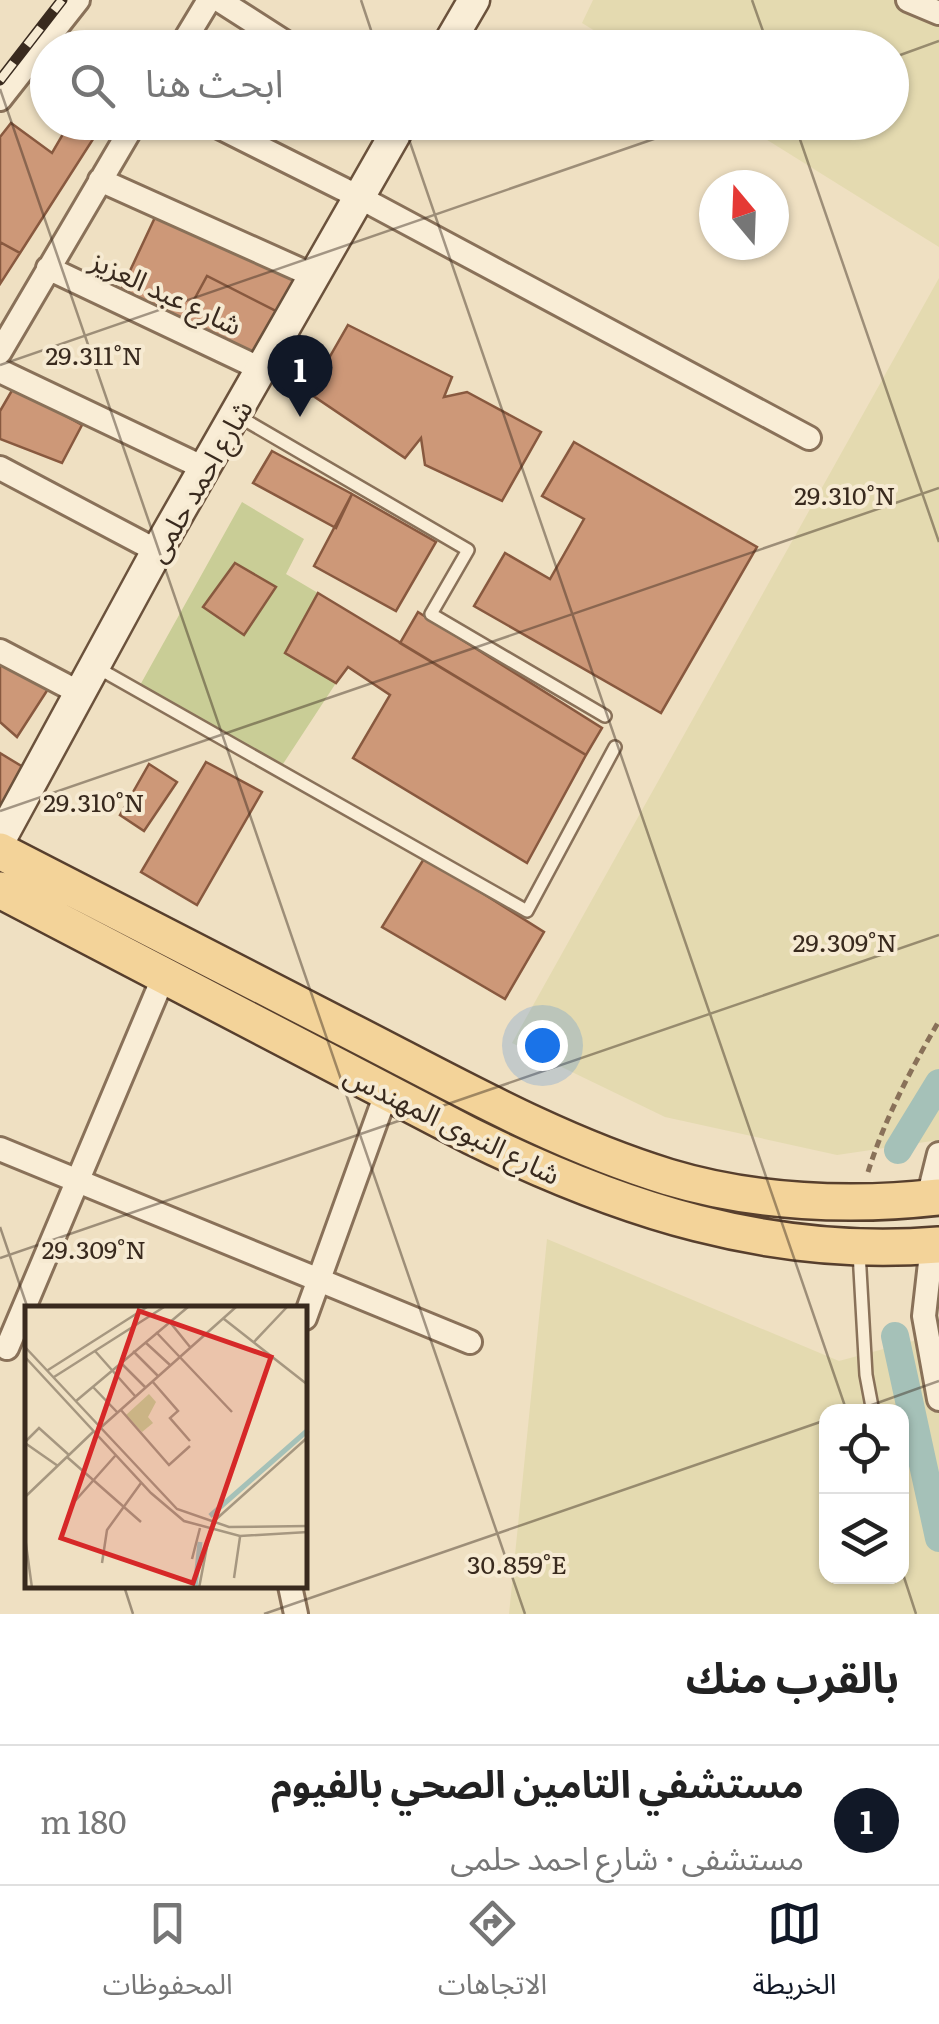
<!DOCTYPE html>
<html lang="ar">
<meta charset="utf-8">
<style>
:root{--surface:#fff;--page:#f6f6f6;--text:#222;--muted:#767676;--line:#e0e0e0;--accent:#111827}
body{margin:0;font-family:Literata,"Noto Sans Arabic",serif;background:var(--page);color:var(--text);direction:rtl}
.controls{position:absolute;right:30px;bottom:30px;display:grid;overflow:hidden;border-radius:20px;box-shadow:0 2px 8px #0004}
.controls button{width:90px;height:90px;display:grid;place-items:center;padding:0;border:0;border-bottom:2px solid var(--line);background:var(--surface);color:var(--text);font:50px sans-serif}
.compass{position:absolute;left:699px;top:170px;width:90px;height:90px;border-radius:50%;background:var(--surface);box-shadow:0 2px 8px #0004;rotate:341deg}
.you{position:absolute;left:542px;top:1045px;width:35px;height:35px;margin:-25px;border:8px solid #fff;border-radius:50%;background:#1a73e8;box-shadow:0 0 0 15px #1a73e833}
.badge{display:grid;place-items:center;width:65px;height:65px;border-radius:50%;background:var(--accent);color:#fff;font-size:32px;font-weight:700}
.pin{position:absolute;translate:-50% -82px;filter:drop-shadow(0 2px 5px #0008)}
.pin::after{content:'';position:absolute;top:52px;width:35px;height:30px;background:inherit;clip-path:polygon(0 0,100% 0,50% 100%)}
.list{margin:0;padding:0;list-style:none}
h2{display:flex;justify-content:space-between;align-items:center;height:130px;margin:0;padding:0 40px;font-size:42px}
h2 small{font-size:32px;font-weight:400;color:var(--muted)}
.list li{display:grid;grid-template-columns:65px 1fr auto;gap:30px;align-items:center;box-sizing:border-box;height:140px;padding:0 40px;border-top:2px solid var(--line)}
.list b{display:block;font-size:38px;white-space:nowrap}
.list p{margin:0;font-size:32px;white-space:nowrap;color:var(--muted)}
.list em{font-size:32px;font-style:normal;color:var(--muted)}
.icon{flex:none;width:55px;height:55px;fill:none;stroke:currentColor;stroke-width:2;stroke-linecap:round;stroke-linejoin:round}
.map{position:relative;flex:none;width:939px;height:1614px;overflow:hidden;direction:ltr}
.search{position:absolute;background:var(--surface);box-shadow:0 2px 8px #0004;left:30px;right:30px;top:30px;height:110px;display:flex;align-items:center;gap:25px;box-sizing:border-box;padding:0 35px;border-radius:55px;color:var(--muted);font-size:38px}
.sheet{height:270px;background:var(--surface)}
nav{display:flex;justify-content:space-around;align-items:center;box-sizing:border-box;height:140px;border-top:2px solid var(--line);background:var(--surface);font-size:28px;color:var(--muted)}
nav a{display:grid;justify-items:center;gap:5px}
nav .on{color:var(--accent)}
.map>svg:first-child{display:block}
.farmland{fill:#e4dab0;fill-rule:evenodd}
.green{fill:#c9cd96}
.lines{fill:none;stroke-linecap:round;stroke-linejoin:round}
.canal{stroke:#a5c1b8;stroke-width:28}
.building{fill:#cd9878;stroke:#88593f;stroke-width:2.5}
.service-casing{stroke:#897159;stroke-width:16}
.minor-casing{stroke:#897159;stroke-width:28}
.secondary-casing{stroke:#6b523c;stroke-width:35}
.primary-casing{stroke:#573f2d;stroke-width:40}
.path{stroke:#897159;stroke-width:5;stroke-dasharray:8 5;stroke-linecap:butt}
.service{stroke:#f9edd6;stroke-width:11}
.minor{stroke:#f9edd6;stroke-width:22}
.secondary{stroke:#f9edd6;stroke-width:30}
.primary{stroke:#f3d399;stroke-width:35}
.rail-casing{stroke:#392a1e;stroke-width:11}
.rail{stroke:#f6ead2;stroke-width:8;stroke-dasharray:22;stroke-linecap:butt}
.ticks{fill:none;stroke:#392a1e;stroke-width:2.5;stroke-opacity:0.45}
.labels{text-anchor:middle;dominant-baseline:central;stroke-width:8;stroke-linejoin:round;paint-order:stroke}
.street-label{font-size:28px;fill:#392a1e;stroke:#f6ead2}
.inset-river{fill:none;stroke:#a5c1b8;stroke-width:5}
.inset-road{fill:none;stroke:#a69780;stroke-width:2.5}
.view{fill:#d62828;fill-opacity:0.15;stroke:#d62828;stroke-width:5}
.inset-edge{fill:none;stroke:#392a1e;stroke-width:5}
.ticks-label{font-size:25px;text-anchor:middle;fill:#392a1e;stroke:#f6ead2;stroke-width:8;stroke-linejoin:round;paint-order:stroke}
</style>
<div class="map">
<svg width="939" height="1614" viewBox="0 0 939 1614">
<rect width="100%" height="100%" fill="#efe0c2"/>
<path class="farmland" d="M593,0H939V247L740,123L892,122V48L621,47L582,23Z
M939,278V1140L837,1155L665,1117L512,1043Z
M547,1239L839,1361L939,1334V1614H509ZM826,1412H902V1576H826Z"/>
<path class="green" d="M242,502L304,539L286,574L318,593L285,653L336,683L283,764L139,687Z"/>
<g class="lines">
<path class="canal" d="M898,1150L939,1083
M895,1336L939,1538"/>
</g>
<path class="building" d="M70,122H104L20,253L0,242V137L11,123L52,153Z
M158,211L299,280L280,313L207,276L183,320L121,290Z
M0,242L20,253L0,284Z
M207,276L280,313L252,361L183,320Z
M348,325L452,377L444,397L467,392L541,432L502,501L425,465L421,438L405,458L309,393Z
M14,387L82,425L62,463L0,439V411Z
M574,442L757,547L661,713L474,606L505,553L550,579L584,519L542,496Z
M272,451L352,494L336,528L253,483Z
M352,494L436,542L396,611L314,566Z
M235,563L276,587L244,635L203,607Z
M318,593L586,755L527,863L353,758L390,695L348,667L336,683L285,653Z
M418,612L602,728L586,755L400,643Z
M0,664L50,686L17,737L0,722Z
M0,753L23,767L0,812Z
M206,762L262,792L197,905L141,872Z
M149,764L177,782L144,831L120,815Z
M425,857L544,932L505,999L382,927Z"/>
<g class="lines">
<defs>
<path id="service" d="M238,416L468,550L431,614L605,716
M96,667L527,911L615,747
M859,1252L866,1375L873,1412"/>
<path id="minor" d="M219,0L294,48
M908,0L939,13
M180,48L209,0
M0,99L78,0
M209,122L359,197L809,438
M100,180L314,276
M48,268L261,369
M0,352L135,122
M0,371L204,468
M0,468L157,551
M0,651L80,693
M0,1149L470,1342
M928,1198L939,1154
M932,1245L924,1316L939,1399
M305,1318L387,1091
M7,1348L163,978
M290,1586L296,1614"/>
<path id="secondary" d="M446,48L474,0
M0,840L157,551L402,122"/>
<path id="primary" d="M0,851C115,910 230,969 344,1028C450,1082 554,1142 668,1177C754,1203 851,1207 939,1197
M0,890L471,1136C619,1209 771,1259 939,1245"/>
</defs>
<use href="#service" class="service-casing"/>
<use href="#minor" class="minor-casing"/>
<use href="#secondary" class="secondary-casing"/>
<use href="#primary" class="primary-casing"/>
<path class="path" d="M868,1172C885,1118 911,1069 939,1021"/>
<use href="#service" class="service"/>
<use href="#minor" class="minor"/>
<use href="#secondary" class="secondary"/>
<use href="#primary" class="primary"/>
<defs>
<path id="rail" d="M0,80L62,0"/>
</defs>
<use href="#rail" class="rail-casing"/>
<use href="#rail" class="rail"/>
</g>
<path class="ticks" d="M361,0L377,48M752,0L769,48M892,58L939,41M0,89L525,1614M403,122L847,1412M794,122L939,542M0,365L703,122M0,811L939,488M0,1227L28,1309M0,1258L939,935M852,1412L939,1381M902,1571L916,1614M124,1586L133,1614M264,1614L826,1420"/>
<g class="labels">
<g class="street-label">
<text transform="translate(167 291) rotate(25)">شارع عبد العزيز</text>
<text transform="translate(198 480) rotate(-60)">شارع احمد حلمى</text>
<text transform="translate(453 1123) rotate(26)">شارع النبوى المهندس</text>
</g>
</g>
<g transform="translate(25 1306)">
<rect width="282" height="282" fill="#efe0c2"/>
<path d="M124,88L131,96L123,111L128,117L117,126L101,109Z" fill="#c9cd96"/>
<path class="inset-river" d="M185,210L283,124M170,282L175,236"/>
<path class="inset-road" d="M199,13L283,79M144,15L165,41M131,26L207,106M120,36L145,59M228,37L262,1M0,41L152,203L204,221L283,220M70,45L110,90M108,45L133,70M0,51L126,187L159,215L215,230L283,226M95,56L120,81M23,64L122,1M29,71L139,1M127,75L153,105L145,112L165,135M68,81L92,106M51,95L163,1M95,103L144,159L165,140M73,124L211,1M0,136L14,122L44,149M0,137L33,160M42,151L116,216M0,191L68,126M50,195L90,150M188,216L283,131M0,231L7,282M167,253L175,222M77,257L82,224L116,177M209,272L215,231M174,282L185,225"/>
<path class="view" d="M114,5L246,51L168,277L36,232Z"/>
<rect width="282" height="282" class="inset-edge"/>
</g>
<g class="ticks-label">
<text x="94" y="365">29.311°N</text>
<text x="845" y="505">29.310°N</text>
<text x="94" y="812">29.310°N</text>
<text x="845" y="952">29.309°N</text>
<text x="94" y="1259">29.309°N</text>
<text x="517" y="1574">30.859°E</text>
</g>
</svg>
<div class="controls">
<button><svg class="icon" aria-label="locate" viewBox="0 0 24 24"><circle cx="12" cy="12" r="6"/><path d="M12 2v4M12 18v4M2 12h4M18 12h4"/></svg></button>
<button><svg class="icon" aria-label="layers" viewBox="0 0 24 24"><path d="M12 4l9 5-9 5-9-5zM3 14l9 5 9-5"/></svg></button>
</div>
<svg class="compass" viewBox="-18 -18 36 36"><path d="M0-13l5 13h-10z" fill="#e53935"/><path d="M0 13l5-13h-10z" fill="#767676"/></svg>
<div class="you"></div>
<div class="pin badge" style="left:300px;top:417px">1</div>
<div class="search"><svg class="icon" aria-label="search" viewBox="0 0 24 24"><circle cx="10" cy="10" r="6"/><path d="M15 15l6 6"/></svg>ابحث هنا</div>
</div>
<section class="sheet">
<h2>بالقرب منك<small></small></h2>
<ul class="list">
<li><span class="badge">1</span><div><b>مستشفي التامين الصحي بالفيوم</b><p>مستشفى · شارع احمد حلمى</p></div><em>180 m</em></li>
</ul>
</section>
<nav>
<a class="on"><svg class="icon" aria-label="map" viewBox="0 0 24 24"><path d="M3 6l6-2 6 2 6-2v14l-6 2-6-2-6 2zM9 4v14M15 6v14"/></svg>الخريطة</a>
<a><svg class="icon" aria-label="directions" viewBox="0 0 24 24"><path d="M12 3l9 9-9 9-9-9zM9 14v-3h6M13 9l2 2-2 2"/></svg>الاتجاهات</a>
<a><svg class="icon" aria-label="saved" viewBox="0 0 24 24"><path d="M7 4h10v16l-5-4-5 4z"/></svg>المحفوظات</a>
</nav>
